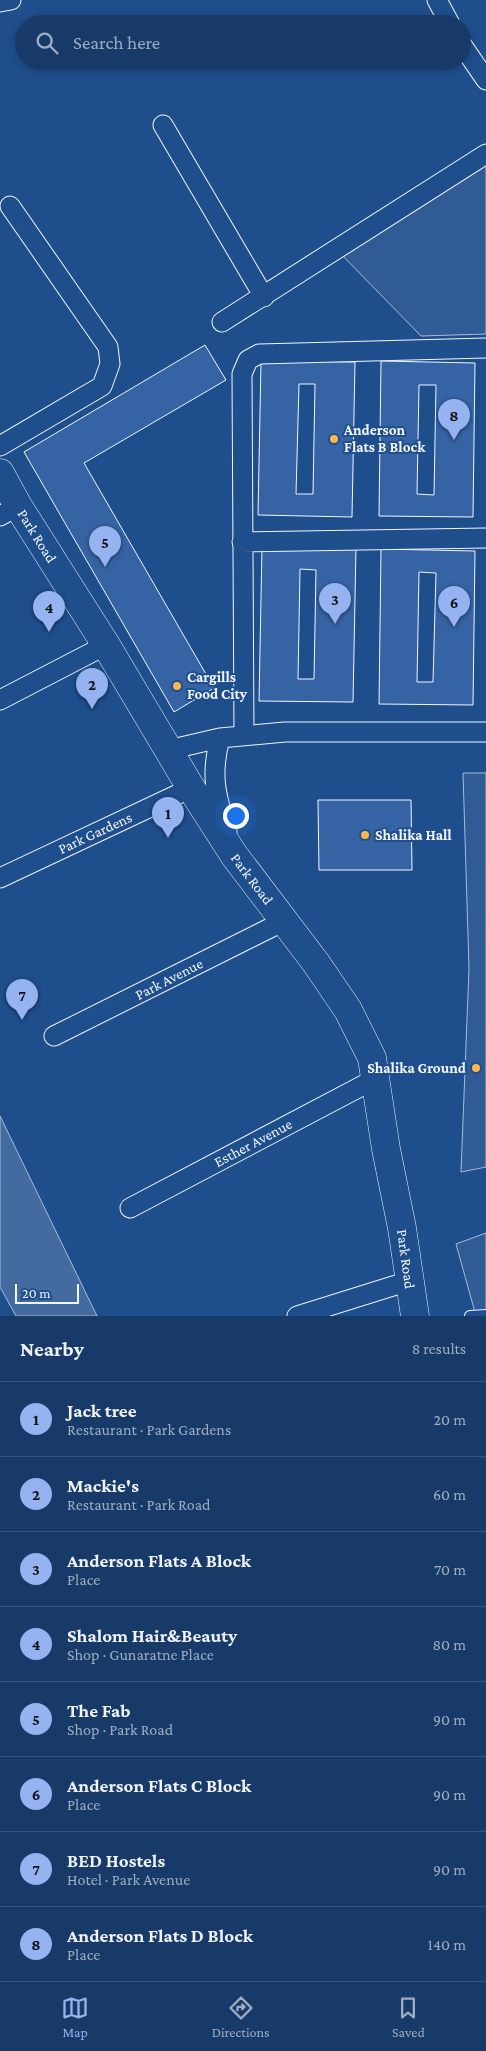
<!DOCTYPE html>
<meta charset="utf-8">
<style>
:root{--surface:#173a69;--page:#20416f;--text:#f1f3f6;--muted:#9eadc0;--line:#36547d;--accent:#95b2f1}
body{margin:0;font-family:"Crimson Pro",serif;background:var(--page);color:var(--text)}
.scale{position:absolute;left:15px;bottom:12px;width:64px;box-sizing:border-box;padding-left:5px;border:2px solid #f2f6ff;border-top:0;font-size:14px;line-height:18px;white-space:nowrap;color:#f2f6ff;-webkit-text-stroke:4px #1f4e8c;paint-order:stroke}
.you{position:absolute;left:235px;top:815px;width:18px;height:18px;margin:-12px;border:4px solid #fff;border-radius:50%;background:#1a73e8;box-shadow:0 0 0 8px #1a73e833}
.badge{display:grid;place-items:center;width:32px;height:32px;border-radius:50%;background:var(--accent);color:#111;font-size:16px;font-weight:700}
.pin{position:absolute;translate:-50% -41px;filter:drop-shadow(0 1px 2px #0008)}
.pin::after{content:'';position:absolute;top:26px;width:18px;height:15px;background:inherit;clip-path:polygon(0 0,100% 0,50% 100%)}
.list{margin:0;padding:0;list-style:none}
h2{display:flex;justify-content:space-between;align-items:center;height:65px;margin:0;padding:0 20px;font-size:21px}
h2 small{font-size:16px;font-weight:400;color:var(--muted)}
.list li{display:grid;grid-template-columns:32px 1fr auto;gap:15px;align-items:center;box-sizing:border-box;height:75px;padding:0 20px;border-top:1px solid var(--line)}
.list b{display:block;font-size:19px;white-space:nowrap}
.list p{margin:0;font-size:16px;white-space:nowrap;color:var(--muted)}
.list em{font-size:16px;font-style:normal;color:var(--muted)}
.icon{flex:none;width:28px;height:28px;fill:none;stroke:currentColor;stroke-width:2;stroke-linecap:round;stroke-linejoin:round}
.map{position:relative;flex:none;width:486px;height:1316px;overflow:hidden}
.search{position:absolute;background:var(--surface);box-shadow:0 2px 8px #0003;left:15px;right:15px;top:15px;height:55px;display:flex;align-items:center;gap:12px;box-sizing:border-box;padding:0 18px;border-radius:28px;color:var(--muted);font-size:19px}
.sheet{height:665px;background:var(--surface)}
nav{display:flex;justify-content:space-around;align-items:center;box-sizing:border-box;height:70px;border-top:1px solid var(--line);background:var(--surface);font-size:14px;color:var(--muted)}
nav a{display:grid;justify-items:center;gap:2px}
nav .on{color:var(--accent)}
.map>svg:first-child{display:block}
.built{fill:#305b95;stroke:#a8bbd7}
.water{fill:#446ba0;stroke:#a8bbd7}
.building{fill:#3563a3;stroke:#f2f6ff;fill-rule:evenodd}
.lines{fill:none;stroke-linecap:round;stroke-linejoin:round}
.service-casing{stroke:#f2f6ff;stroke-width:12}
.minor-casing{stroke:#f2f6ff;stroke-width:21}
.secondary-casing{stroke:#f2f6ff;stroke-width:29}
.service{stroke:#1f4e8c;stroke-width:10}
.minor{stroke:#1f4e8c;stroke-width:19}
.secondary{stroke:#1f4e8c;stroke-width:28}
.poi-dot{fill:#ffb74d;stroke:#1f4e8c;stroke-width:2}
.labels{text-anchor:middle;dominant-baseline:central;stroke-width:4;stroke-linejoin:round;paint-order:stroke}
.poi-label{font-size:15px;font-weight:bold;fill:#f2f6ff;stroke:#1f4e8c;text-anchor:start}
.street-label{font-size:15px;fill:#f2f6ff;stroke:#1f4e8c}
</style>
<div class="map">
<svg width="486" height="1316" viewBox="0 0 486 1316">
<rect width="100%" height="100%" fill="#1f4e8c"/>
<path class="built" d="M486,156V334L421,336L338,251Z
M463,773H486V1167L461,1172L469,968Z
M486,1233V1316H476L456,1244Z"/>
<path class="water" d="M0,1116L97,1316H16L0,1287Z"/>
<path class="building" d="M205,345L226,380L84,463L214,688L174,712L24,452Z
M261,361L355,362L352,517L258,515ZM299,384H315L313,494H296Z
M381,361L475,363L473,517L379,516ZM419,385H436L434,495L417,494Z
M262,546L356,547L353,702L259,701ZM300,569L316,570L314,679H298Z
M381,549L475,551L473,705L379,704ZM419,572L436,573L433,682H417Z
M318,800H411L412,870H319Z"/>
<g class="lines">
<defs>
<path id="service" d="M470,1316L486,1315"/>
<path id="minor" d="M437,0L450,24
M0,2L11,0
M462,45L486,80
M163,125L264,297
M222,322L486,154
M0,446L102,386L110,364L108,347L10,206
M0,516L18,506
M242,542L486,538
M0,700L106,645
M244,735L242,374L248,360L259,354L486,348
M220,738C210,776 216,795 227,832
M168,750L220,738L285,732H486
M0,878L191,788
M54,1036L284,921
M130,1208L375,1079
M297,1316L409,1281"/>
<path id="secondary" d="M0,473L18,506L106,645L191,788L234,855L316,963L348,1010L372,1058L386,1149L402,1228L415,1316"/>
</defs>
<use href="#service" class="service-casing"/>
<use href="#minor" class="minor-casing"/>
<use href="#secondary" class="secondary-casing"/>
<use href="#service" class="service"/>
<use href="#minor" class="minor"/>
<use href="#secondary" class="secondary"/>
</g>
<g class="poi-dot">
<circle cx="334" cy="439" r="5"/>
<circle cx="177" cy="686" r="5"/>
<circle cx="365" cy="835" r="5"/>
<circle cx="476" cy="1068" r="5"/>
</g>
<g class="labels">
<g class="poi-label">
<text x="344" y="430">Anderson<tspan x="344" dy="17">Flats B Block</tspan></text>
<text x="187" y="677">Cargills<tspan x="187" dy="17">Food City</tspan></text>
<text x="375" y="835">Shalika Hall</text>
<text x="466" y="1068" text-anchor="end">Shalika Ground</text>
</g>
<g class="street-label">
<text transform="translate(37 536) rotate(58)">Park Road</text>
<text transform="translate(95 833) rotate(-25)">Park Gardens</text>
<text transform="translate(252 879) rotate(53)">Park Road</text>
<text transform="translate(169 979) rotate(-27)">Park Avenue</text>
<text transform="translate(253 1143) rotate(-28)">Esther Avenue</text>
<text transform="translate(406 1259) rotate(82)">Park Road</text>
</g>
</g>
</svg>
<div class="scale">20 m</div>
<div class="you"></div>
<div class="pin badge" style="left:168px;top:838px">1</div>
<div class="pin badge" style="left:92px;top:709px">2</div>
<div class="pin badge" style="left:335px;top:624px">3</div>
<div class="pin badge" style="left:49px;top:632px">4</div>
<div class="pin badge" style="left:105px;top:567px">5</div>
<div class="pin badge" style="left:454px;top:627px">6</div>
<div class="pin badge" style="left:22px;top:1020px">7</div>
<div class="pin badge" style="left:454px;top:440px">8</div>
<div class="search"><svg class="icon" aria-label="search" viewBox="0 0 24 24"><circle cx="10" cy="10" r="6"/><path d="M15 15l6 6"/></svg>Search here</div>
</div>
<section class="sheet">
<h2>Nearby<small>8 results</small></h2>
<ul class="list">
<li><span class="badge">1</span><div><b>Jack tree</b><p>Restaurant · Park Gardens</p></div><em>20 m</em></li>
<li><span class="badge">2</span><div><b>Mackie's</b><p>Restaurant · Park Road</p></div><em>60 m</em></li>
<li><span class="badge">3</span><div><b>Anderson Flats A Block</b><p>Place</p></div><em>70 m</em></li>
<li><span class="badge">4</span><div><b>Shalom Hair&amp;Beauty</b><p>Shop · Gunaratne Place</p></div><em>80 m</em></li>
<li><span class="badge">5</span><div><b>The Fab</b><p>Shop · Park Road</p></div><em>90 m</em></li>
<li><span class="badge">6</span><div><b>Anderson Flats C Block</b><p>Place</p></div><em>90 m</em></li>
<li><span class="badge">7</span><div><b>BED Hostels</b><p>Hotel · Park Avenue</p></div><em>90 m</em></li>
<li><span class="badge">8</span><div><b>Anderson Flats D Block</b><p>Place</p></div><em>140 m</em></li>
</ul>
</section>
<nav>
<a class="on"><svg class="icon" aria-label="map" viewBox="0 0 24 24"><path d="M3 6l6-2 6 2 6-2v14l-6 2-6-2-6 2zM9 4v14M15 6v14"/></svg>Map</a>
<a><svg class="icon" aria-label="directions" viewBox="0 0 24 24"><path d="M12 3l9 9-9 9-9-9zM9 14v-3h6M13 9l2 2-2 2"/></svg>Directions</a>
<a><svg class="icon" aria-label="saved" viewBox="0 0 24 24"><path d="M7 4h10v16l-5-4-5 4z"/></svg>Saved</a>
</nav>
